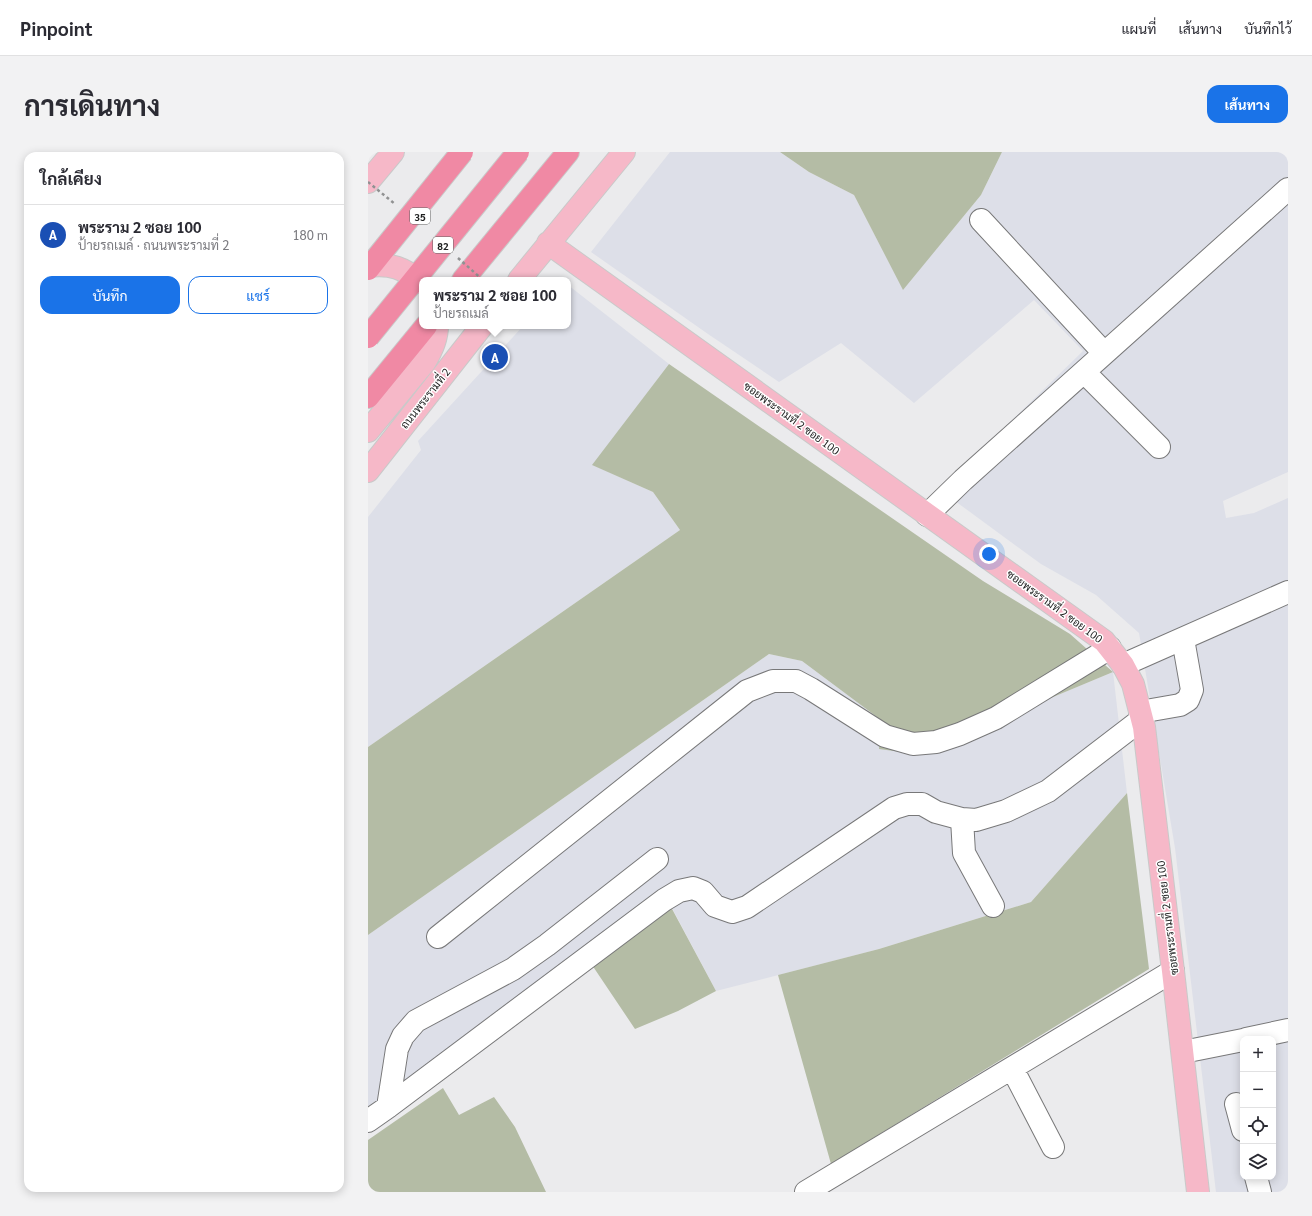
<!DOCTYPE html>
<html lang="th">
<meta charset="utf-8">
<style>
:root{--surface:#fff;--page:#f2f2f3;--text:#2b2b33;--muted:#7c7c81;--line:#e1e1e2;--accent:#1a73e8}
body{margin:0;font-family:Georgia,Sarabun,serif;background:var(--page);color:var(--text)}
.controls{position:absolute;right:12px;bottom:12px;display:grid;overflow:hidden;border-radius:8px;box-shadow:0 2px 10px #0003}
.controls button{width:36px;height:36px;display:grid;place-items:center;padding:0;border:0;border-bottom:1px solid var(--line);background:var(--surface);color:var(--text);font:20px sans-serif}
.you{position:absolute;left:621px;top:402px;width:14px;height:14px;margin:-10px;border:3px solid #fff;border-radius:50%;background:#1a73e8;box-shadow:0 0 0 6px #1a73e833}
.badge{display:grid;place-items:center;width:26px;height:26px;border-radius:50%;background:var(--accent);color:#fff;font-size:13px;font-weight:700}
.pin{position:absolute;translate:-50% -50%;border:2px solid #fff;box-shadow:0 1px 4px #0006}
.popup{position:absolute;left:51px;top:125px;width:152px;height:52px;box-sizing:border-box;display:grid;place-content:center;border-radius:8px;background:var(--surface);filter:drop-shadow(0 1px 3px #0005);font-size:13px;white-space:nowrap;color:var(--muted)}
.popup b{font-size:15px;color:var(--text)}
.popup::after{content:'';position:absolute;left:50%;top:100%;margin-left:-8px;border:8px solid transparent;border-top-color:var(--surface)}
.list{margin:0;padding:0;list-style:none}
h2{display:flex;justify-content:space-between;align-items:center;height:52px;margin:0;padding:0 16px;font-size:17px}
h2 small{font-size:13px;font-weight:400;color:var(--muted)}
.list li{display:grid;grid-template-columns:26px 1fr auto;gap:12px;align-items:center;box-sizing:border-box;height:60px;padding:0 16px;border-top:1px solid var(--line)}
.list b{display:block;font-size:15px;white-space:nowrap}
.list p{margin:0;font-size:13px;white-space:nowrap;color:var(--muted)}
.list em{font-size:13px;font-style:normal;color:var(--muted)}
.actions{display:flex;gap:8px;padding:12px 16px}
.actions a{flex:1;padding:9px 0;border:1px solid var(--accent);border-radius:12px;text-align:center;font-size:14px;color:var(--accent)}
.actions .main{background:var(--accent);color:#fff}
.icon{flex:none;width:22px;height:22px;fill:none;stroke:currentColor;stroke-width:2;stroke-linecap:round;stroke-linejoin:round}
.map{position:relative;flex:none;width:920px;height:1040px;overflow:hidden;border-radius:12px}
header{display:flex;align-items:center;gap:24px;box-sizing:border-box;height:56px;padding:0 20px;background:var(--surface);border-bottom:1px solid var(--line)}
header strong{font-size:19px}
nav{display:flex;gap:22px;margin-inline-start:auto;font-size:14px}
.intro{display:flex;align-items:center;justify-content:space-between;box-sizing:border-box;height:96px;padding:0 24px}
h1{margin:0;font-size:28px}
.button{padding:10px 18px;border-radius:12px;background:var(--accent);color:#fff;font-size:14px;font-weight:700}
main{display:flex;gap:24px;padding:0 24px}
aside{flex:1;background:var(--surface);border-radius:12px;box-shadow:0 2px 10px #0003}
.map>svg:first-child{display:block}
.built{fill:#dddfe8;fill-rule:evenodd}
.green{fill:#b4bca5}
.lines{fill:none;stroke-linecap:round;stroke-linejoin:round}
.minor-casing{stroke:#787879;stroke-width:24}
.major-casing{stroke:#c9c9c9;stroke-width:24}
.highway-casing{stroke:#c9c9c9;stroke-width:24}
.minor{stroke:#fff;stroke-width:22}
.major{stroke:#f6b8c8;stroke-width:22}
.highway{stroke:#f089a4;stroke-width:22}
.major-bridge-casing{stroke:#c9c9c9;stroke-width:24;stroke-linecap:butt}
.highway-bridge-casing{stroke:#c9c9c9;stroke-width:24;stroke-linecap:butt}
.path-bridge{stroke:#909192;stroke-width:2.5;stroke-dasharray:3 3;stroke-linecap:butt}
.major-bridge{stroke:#f6b8c8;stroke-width:22}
.highway-bridge{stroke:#f089a4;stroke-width:22}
.labels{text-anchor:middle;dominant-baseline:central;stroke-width:3;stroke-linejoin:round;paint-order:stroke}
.shield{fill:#fff;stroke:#626363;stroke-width:1}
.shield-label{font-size:10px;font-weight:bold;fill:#1f2020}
.street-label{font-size:11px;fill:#1f2020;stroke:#fff}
</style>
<header>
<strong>Pinpoint</strong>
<nav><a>แผนที่</a><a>เส้นทาง</a><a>บันทึกไว้</a></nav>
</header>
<div class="intro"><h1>การเดินทาง</h1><a class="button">เส้นทาง</a></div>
<main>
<aside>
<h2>ใกล้เคียง<small></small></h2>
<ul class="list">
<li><span class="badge" style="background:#1a4fb4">A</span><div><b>พระราม 2 ซอย 100</b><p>ป้ายรถเมล์ · ถนนพระรามที่ 2</p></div><em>180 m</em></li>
</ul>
<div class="actions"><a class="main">บันทึก</a><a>แชร์</a></div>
</aside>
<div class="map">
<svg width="920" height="1040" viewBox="0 0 920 1040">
<rect width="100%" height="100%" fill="#ebebed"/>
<path class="built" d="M302,0H412L441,20L486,43L535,137L613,43L634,0H920V320L855,349L858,366L886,361L920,346V1040H848L807,696L771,481L728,443L673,412L572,338L715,199L666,148L546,251L473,191L411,230L340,182L223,100ZM875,887H905V1025H875Z
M200,133L301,212L225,313L285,340L312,378L0,595V365L53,298L50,289L155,174H200Z
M401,502L434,509L513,568L548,602L745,520L759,641L663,750L511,797L348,839L304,756L0,957V783Z"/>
<path class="green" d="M412,0H634L613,43L535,138L486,43L441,20Z
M301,212L615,429L702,482L745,520L548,602L511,597L513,568L434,509L401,502L0,783V595L312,378L285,340L224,313Z
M759,641L781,817L463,1012L410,823L511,797L663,750Z
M303,755L348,839L310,859L267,877L222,810Z
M75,936L91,963L126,945L147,975L178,1040H0V988Z"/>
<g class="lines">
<defs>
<path id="minor" d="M613,68L736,201
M716,220L791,295
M559,363L595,328L920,37
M755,513L920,440
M772,560L812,553L820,548L824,538L815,487
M594,667L596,701L625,754
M70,785L379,539L405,529H428L443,537L517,584L545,592L568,590L592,582L628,566L742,496
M878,887L920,878
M815,900L875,888
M644,916L685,995
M868,952L875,978
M20,955L29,897L35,884L48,869L145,817L179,793L289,707
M0,969L20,955L296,748L311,739L325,736L335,740L347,754L364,760L379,755L526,656L539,652H554L568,660L594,667L608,668L638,659L680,639L774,567
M888,1025L892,1040
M438,1040L805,819"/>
<path id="major" d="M0,30L25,0
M180,91L736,489L755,513L765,532L776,575L805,819L830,1040
M151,128L256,0
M0,279L56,211C63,200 69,188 69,174
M0,319L114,174"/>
<path id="highway" d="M95,128L200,0
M0,245L58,174"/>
</defs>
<use href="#minor" class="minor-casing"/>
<use href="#major" class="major-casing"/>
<use href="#highway" class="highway-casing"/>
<use href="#minor" class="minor"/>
<use href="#major" class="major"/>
<use href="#highway" class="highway"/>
<defs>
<path id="major-bridge" d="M0,114C23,111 36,116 54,131"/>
<path id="highway-bridge" d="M0,117L94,0
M0,185L150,0"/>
</defs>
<use href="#major-bridge" class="major-bridge-casing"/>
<use href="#highway-bridge" class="highway-bridge-casing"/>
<path class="path-bridge" d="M0,30L27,52
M90,106L115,128"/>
<use href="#major-bridge" class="major-bridge"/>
<use href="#highway-bridge" class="highway-bridge"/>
</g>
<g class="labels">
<g class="shield">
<rect x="42" y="56" width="20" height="16" rx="3"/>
<rect x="65" y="85" width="20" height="16" rx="3"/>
</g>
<g class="shield-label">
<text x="52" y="64">35</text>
<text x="75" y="93">82</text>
</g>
<g class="street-label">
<text transform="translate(57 246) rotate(-52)">ถนนพระรามที่ 2</text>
<text transform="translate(424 266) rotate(36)">ซอยพระรามที่ 2 ซอย 100</text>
<text transform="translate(687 454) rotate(36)">ซอยพระรามที่ 2 ซอย 100</text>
<text transform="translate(799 766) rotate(-97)">ซอยพระรามที่ 2 ซอย 100</text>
</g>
</g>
</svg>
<div class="controls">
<button>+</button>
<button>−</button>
<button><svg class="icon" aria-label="locate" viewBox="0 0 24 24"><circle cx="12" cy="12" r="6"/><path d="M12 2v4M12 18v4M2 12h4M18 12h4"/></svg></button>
<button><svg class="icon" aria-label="layers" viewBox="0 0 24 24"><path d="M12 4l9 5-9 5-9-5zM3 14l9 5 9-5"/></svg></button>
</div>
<div class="you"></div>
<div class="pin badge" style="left:127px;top:205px;background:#1a4fb4">A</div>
<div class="popup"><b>พระราม 2 ซอย 100</b>ป้ายรถเมล์</div>
</div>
</main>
